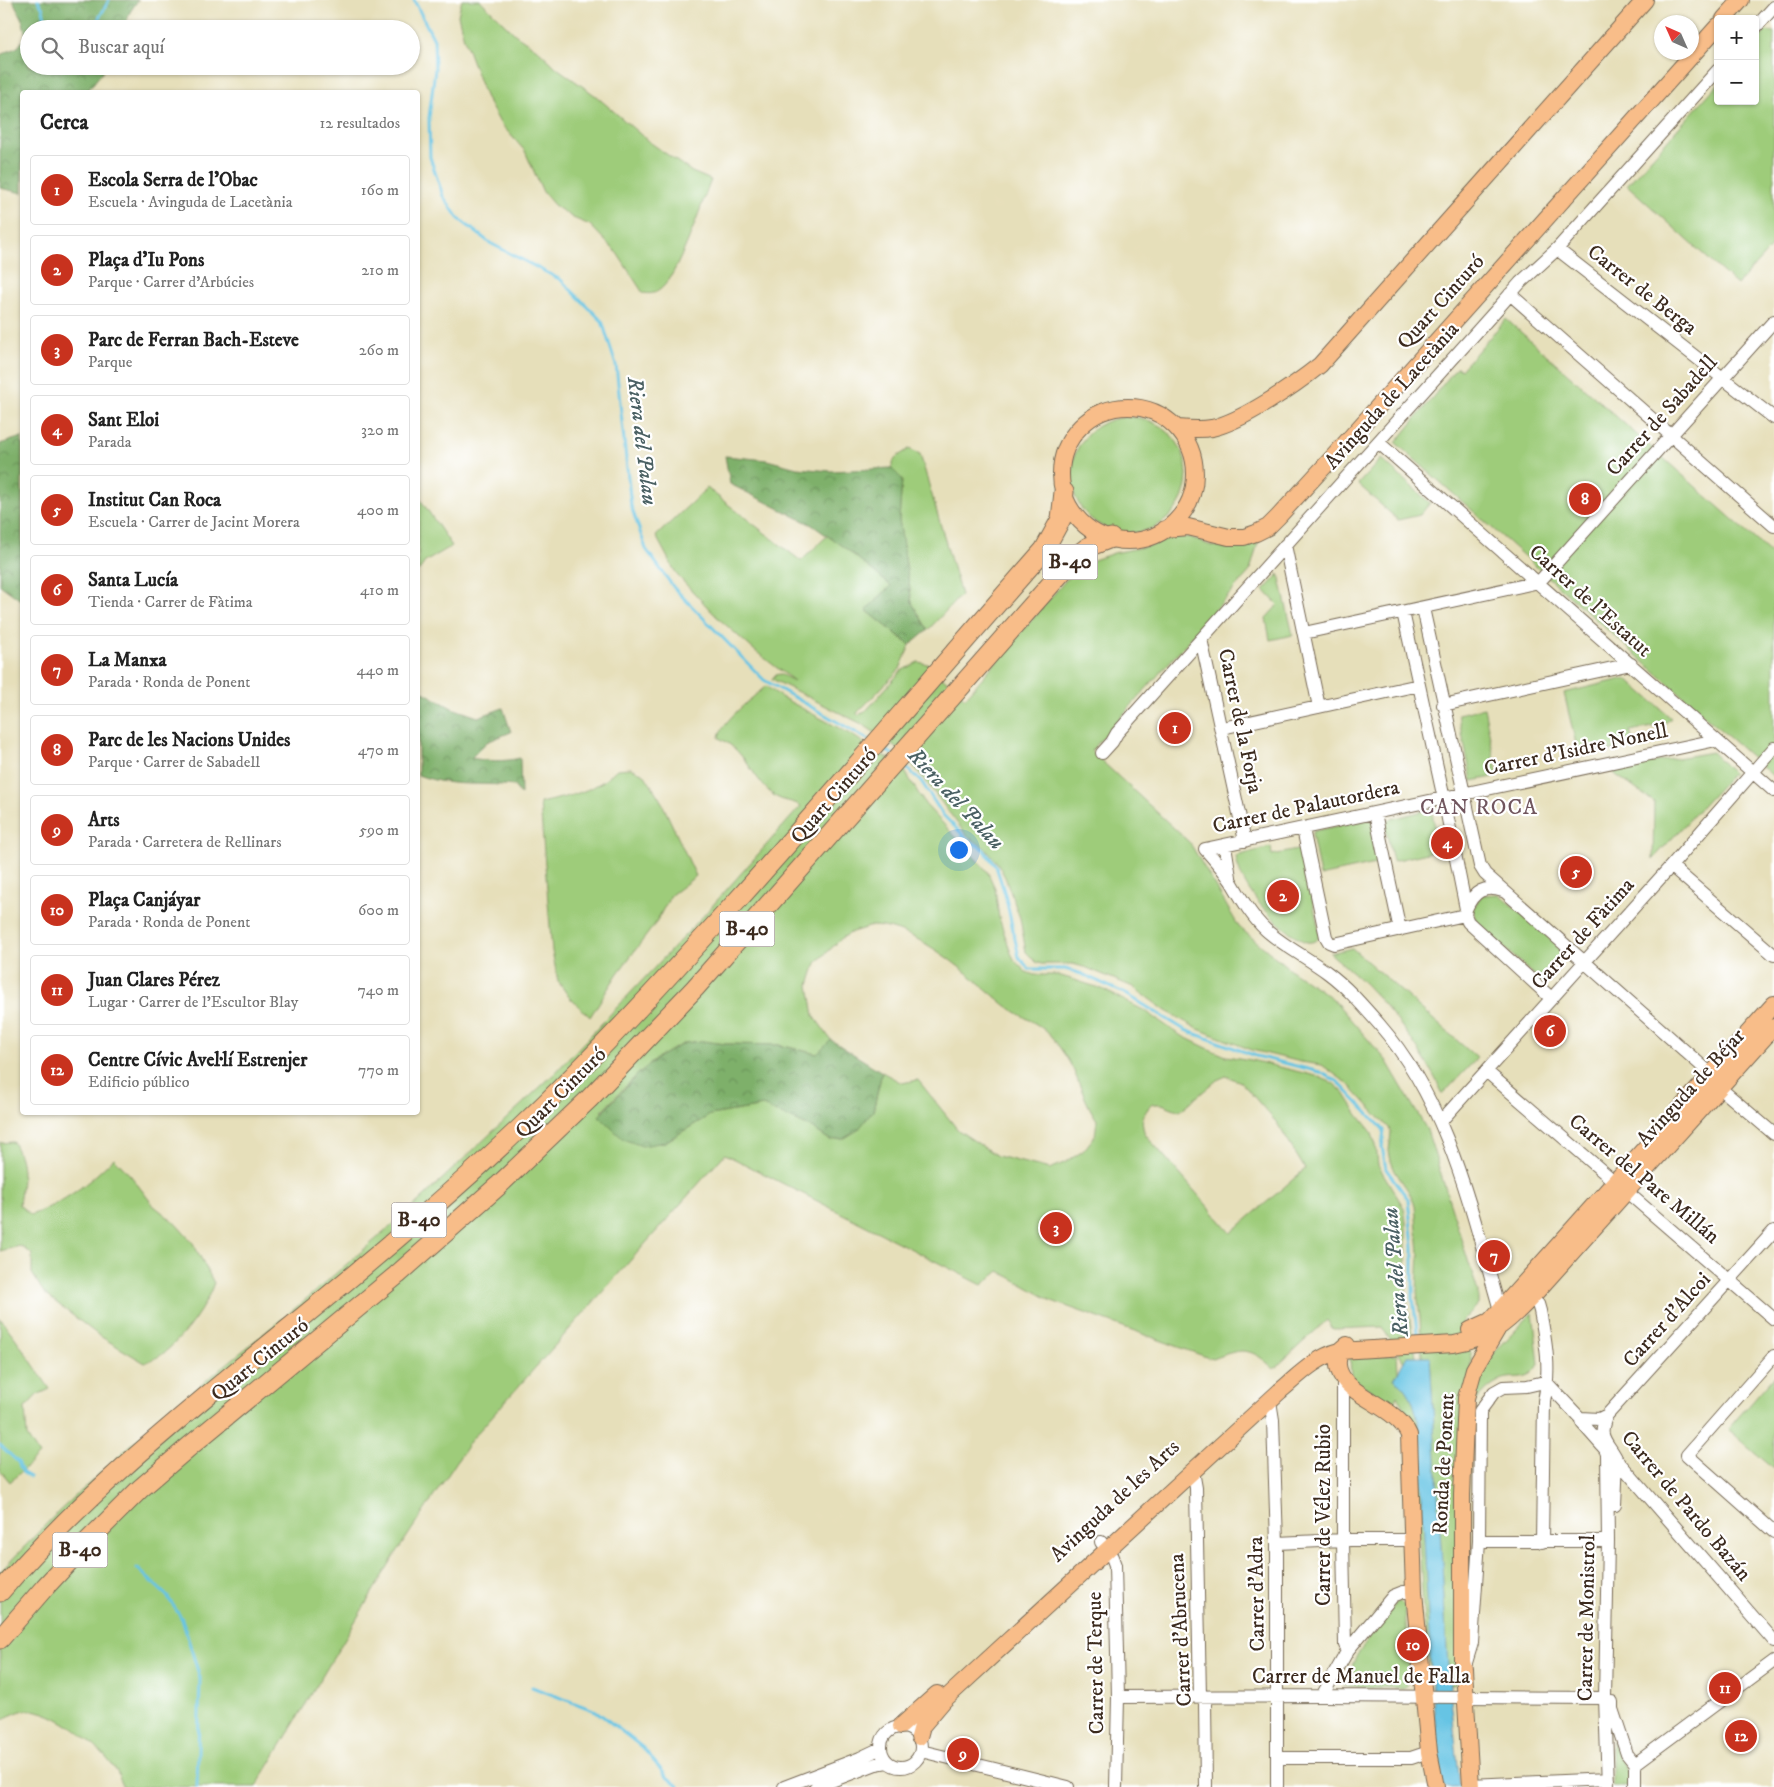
<!DOCTYPE html>
<html lang="es">
<meta charset="utf-8">
<style>
:root{--surface:#fff;--page:#f6f6f6;--text:#222;--muted:#767676;--line:#e0e0e0;--accent:#c8321e}
body{margin:0;font-family:"IM FELL DW Pica",serif;background:var(--page);color:var(--text)}
.controls{position:absolute;right:15px;top:15px;display:grid;overflow:hidden;border-radius:5px;box-shadow:0 1px 4px #0004}
.controls button{width:45px;height:45px;display:grid;place-items:center;padding:0;border:0;border-bottom:1px solid var(--line);background:var(--surface);color:var(--text);font:25px sans-serif}
.compass{position:absolute;left:1654px;top:15px;width:45px;height:45px;border-radius:50%;background:var(--surface);box-shadow:0 1px 4px #0004;rotate:315deg}
.you{position:absolute;left:958px;top:849px;width:18px;height:18px;margin:-12px;border:4px solid #fff;border-radius:50%;background:#1a73e8;box-shadow:0 0 0 8px #1a73e833}
.badge{display:grid;place-items:center;width:32px;height:32px;border-radius:50%;background:var(--accent);color:#fff;font-size:16px;font-weight:700}
.pin{position:absolute;translate:-50% -50%;border:2px solid #fff;box-shadow:0 1px 5px #0006}
.list{margin:0;padding:0;list-style:none}
h2{display:flex;justify-content:space-between;align-items:center;height:65px;margin:0;padding:0 20px;font-size:21px}
h2 small{font-size:16px;font-weight:400;color:var(--muted)}
.list li{display:grid;grid-template-columns:32px 1fr auto;gap:15px;align-items:center;box-sizing:border-box;height:70px;margin:0 10px 10px;padding:0 10px;border:1px solid var(--line);border-radius:5px}
.list b{display:block;font-size:19px;white-space:nowrap}
.list p{margin:0;font-size:16px;white-space:nowrap;color:var(--muted)}
.list em{font-size:16px;font-style:normal;color:var(--muted)}
.icon{flex:none;width:28px;height:28px;fill:none;stroke:currentColor;stroke-width:2;stroke-linecap:round;stroke-linejoin:round}
.map{position:relative;flex:none;width:1774px;height:1787px;overflow:hidden}
.search{position:absolute;background:var(--surface);box-shadow:0 1px 4px #0004;left:20px;top:20px;width:400px;height:55px;display:flex;align-items:center;gap:12px;box-sizing:border-box;padding:0 18px;border-radius:28px;color:var(--muted);font-size:19px}
.panel{position:absolute;background:var(--surface);box-shadow:0 1px 4px #0004;left:20px;top:90px;width:400px;height:1025px;border-radius:5px}
.map>svg:first-child{display:block}
.green{fill:#9ecc7a;stroke:#6c7b4c;fill-rule:evenodd}
.forest{fill:url(#forest-crowns);stroke:#5c6d44}
.water{fill:#66c4e4;stroke:#507781}
.lines{fill:none;stroke-linecap:round;stroke-linejoin:round}
.stream{stroke:#66c4e4;stroke-width:3}
.minor-casing{stroke:#776955;stroke-width:14}
.major-casing{stroke:#776955;stroke-width:18}
.highway-casing{stroke:#776955;stroke-width:21}
.minor{stroke:#fff;stroke-width:12}
.major{stroke:#f8bd89;stroke-width:16}
.highway{stroke:#f8bd89;stroke-width:19}
.labels{text-anchor:middle;dominant-baseline:central;stroke-width:4.5;stroke-linejoin:round;paint-order:stroke}
.shield{fill:#fff;stroke:#766a62;stroke-width:1}
.shield-label{font-size:20px;font-weight:bold;fill:#3b2a1e}
.street-label{font-size:21px;fill:#3b2a1e;stroke:#fff}
.water-label{font-size:22px;font-style:italic;fill:#4a6063;stroke:#fff}
.neighbourhood-label{font-size:22px;letter-spacing:1px;fill:#71565e;stroke:#fff}
</style>
<div class="map">
<svg width="1774" height="1787" viewBox="0 0 1774 1787">
<defs>
<pattern id="forest-crowns" width="20" height="18" patternUnits="userSpaceOnUse" patternTransform="scale(1.25)"><rect width="20" height="18" fill="#7eb06a"/><path d="M2 6a3 3 0 1 1 6 0M12 15a3 3 0 1 1 6 0" fill="none" stroke="#688f57"/></pattern>
</defs>
<rect width="100%" height="100%" fill="#fff"/>
<filter id="ink" filterUnits="userSpaceOnUse"><feTurbulence type="fractalNoise" baseFrequency=".02" numOctaves="2"/><feDisplacementMap in="SourceGraphic" scale="10" xChannelSelector="R" yChannelSelector="G"/><feConvolveMatrix kernelMatrix="1 2 1 2 8 2 1 2 1" color-interpolation-filters="sRGB"/></filter>
<filter id="wash" filterUnits="userSpaceOnUse"><feTurbulence type="fractalNoise" baseFrequency=".0096" numOctaves="4" result="noise"/><feDisplacementMap in="SourceGraphic" scale="20" xChannelSelector="R" yChannelSelector="G"/><feGaussianBlur stdDeviation="1.12" result="paint"/><feColorMatrix in="noise" values="0 0 0 0 0 0 0 0 0 0 0 0 0 0 0 0 0 1.4 0 .05"/><feComposite in="paint" operator="in"/></filter>
<g filter="url(#wash)">
<rect width="100%" height="100%" fill="#e6dfba"/>
<path class="green" d="M462,0H480L516,35L537,49L557,68L596,96L648,141L692,172L711,180C702,202 677,281 658,291C653,294 649,294 643,293L617,253L590,225L573,218L554,205L543,192L525,151L500,123L485,96L464,39L458,15Z
M1766,31L1774,32V244L1737,285L1627,185L1718,84V101H1755V43Z
M1506,319L1774,556V777L1396,443L1457,367L1461,370Z
M1071 475a58 58 0 1 1 116 0a58 58 0 1 1-116 0Z
M909,449L920,454L961,595L928,630L912,603L899,520L902,479L891,468L895,458Z
M1381,459L1430,503L1420,515L1398,520L1358,484Z
M707,488L801,561L828,535L849,551L891,586L866,610L910,645L900,669L857,713L858,715L865,712L901,671L918,662L928,664L965,698L1066,580L1091,561L1114,553L1153,545L1171,538L1190,537L1209,545L1225,548L1244,546L1259,539L1250,571L1091,751L1190,843L1239,927L1292,971L1332,998L1386,1060L1427,1130L1478,1292V1305L1462,1321L1471,1358L1456,1684L1449,1685L1448,1668L1430,1357L1422,1356L1420,1317L1417,1292L1419,1253L1415,1205L1409,1192L1395,1171L1391,1161L1389,1151L1391,1133L1389,1128L1348,1084L1322,1065L1301,1062L1252,1050L1198,1029L1166,1011L1133,987L1087,968L1073,964H1041L1036,962L1026,952L1020,918L1005,877L998,864L984,847L970,838L964,832L917,770L896,747L862,724L772,679L775,675L780,674L794,681L754,650L717,617L677,575L656,536Z
M418,496L452,546L425,562L418,572Z
M1279,574L1293,635L1270,640L1266,618L1278,605L1264,590Z
M1626,678L1671,718L1663,725L1630,731L1634,746L1579,757L1564,693Z
M766,686L781,697L852,735L877,752L901,765L925,804L987,871L995,888L999,918L1011,953L1015,961L1026,972L1034,975H1058L1100,988L1147,1012L1178,1034L1209,1049L1226,1056L1251,1060L1316,1076L1333,1083L1344,1093L1358,1115L1371,1131L1376,1145L1378,1165L1404,1208L1406,1223V1295L1416,1356H1407L1404,1362L1382,1327L1333,1329L1327,1320L1274,1369C1250,1346 1242,1348 1212,1359L1052,1301L999,1271L982,1285L725,1154L471,1440L393,1558L256,1787H123C121,1782 120,1777 117,1772C102,1748 56,1708 26,1710C18,1711 8,1717 0,1720V1572L56,1514L159,1419L299,1305L404,1215L555,1073L704,915L801,806C792,800 781,802 772,794C751,776 746,751 719,738C719,723 755,696 766,686ZM872,926C918,926 971,977 1005,1005C1020,1017 1042,1023 1054,1040C1061,1049 1068,1059 1073,1069C1081,1087 1086,1104 1097,1120L1095,1136L1083,1151L1066,1162L1050,1169L997,1156L958,1130L918,1080L902,1083L882,1072L873,1111L830,1140L812,1128L763,1106L710,1115L665,1142L602,1111L639,1073L659,1057L685,1043L702,1041L725,1044L779,1045L817,1054L831,1040L814,1016L809,985L816,963L842,938L852,932ZM1226,1076L1241,1082L1277,1123L1305,1169L1231,1233L1145,1134C1140,1120 1142,1115 1152,1104H1162L1180,1111L1217,1080Z
M1484,708L1498,776L1472,781L1458,714Z
M1712,752L1733,773L1653,859L1654,802L1609,770Z
M631,768L644,774L660,799L696,876L671,895L655,924L618,973L590,1017L569,997L558,981L552,951L540,803C561,798 583,794 602,782C607,779 612,773 617,769Z
M1431,809L1440,850L1393,861L1384,821Z
M1369,819L1372,821L1380,863L1320,876L1312,834L1314,831Z
M1271,847L1272,855L1302,849L1320,936C1317,940 1313,943 1307,942C1304,942 1300,939 1297,937C1272,921 1239,887 1236,856Z
M1499,894L1564,951L1540,978L1534,975L1476,922L1473,908L1482,895Z
M1352,948L1477,1058L1443,1094C1424,1053 1396,1016 1365,984C1354,973 1341,963 1330,953Z
M13,1142C26,1165 22,1180 19,1205L31,1215C66,1201 87,1185 114,1158L131,1176L153,1205L174,1222L193,1243L214,1283C205,1308 185,1335 165,1352C160,1357 151,1360 145,1363L98,1335L44,1293L32,1273V1254L20,1246L0,1251V1143Z
M1533,1312L1539,1364C1529,1385 1512,1372 1497,1382C1487,1387 1480,1397 1473,1404L1472,1385L1487,1352L1492,1355Z
M0,1318L16,1339L50,1389L37,1395L25,1408L27,1436L39,1455L10,1482L0,1470Z
M1397,1355L1398,1372L1394,1379C1410,1388 1414,1404 1418,1421L1431,1666L1429,1665L1423,1609L1413,1427L1397,1395L1392,1405L1351,1377L1350,1358Z
M1774,1376V1469L1728,1429Z
M1400,1601L1405,1606L1409,1681L1404,1688L1344,1686L1357,1655L1397,1602Z
M1612,1740L1630,1777V1787H1612Z"/>
<path class="forest" d="M13,0H138L130,12L124,29H29V66H107L89,89L90,92H22V193L0,188V55L18,47L26,36L23,22Z
M22,437V601L0,585V444Z
M725,456L767,460L797,468L831,471L891,468L902,479L899,520L912,603L928,630L910,645L866,610L891,586L849,551L812,525L730,484Z
M418,689L452,708L478,717L503,708L511,732L487,742L471,758C487,761 504,762 520,758L521,795L514,786C479,782 452,788 418,775Z
M831,1040L882,1072L873,1111L858,1130L843,1139L830,1140L812,1128L763,1106L710,1115L665,1142L642,1146L623,1139L599,1116L639,1073L659,1057L685,1043L702,1041L725,1044L779,1045L817,1054Z"/>
<path class="water" d="M1407,1356H1430L1448,1668L1460,1787H1443L1436,1734L1431,1674L1418,1421C1414,1404 1410,1388 1394,1379Z"/>
<g class="lines">
<path class="stream" d="M38,0L43,9L47,29
M414,0L434,40L435,69L429,118L430,157L443,196L458,218L490,243L561,280L602,321L616,365L631,506L646,549L674,588L764,680L871,741
M93,29L109,0
M880,747L892,754
M902,764L921,781L943,815L968,840L983,849L996,866L1005,894L1019,957L1029,969H1065L1082,974L1126,994L1185,1030L1256,1056L1320,1072L1337,1081L1384,1130L1382,1147L1386,1169L1408,1199L1413,1247V1297L1418,1341
M0,1445L18,1462L23,1473L30,1477
M137,1568L167,1596L182,1619L200,1678L197,1787
M532,1687L596,1711L643,1748L667,1777L679,1787"/>
</g>
</g>
<g filter="url(#ink)">
<g class="lines">
<defs>
<path id="minor" d="M1755,28L1774,7
M1557,249L1774,418
M1510,294L1774,526
M1378,442L1774,791
M1285,545L1319,707
M1539,582L1774,321
M1423,608L1480,866L1485,874L1711,1074
M1403,612L1444,799L1466,909L1465,915
M1304,633L1539,582
M1201,639L1245,841
M1443,705L1631,664
M1222,728L1419,685
M1102,753L1112,742L1117,733L1499,307L1520,283L1557,249L1718,70
M1375,813L1400,930
M1303,829L1326,937L1329,942L1334,944L1465,915
M1225,845L1230,877
M1671,866L1774,955
M1466,909C1474,891 1484,885 1503,891
M1465,915L1468,922L1551,998
M1486,1071L1615,1182
M1720,1088L1774,1134
M1441,1121L1671,866L1774,748
M1627,1192L1774,1319
M1530,1299L1538,1304L1540,1311C1546,1343 1551,1369 1544,1401L1542,1542
M1499,1315L1500,1310C1471,1210 1449,1104 1379,1024C1363,1006 1347,987 1328,973C1308,958 1285,947 1266,930C1251,916 1241,898 1231,881C1223,869 1214,859 1205,849L1716,740
M1774,1356L1687,1455L1774,1532
M1343,1379V1540L1345,1645L1348,1650
M1548,1384L1580,1418L1582,1423L1605,1449L1607,1454L1608,1541L1605,1698L1608,1787
M1270,1401L1273,1420L1277,1543V1787
M1607,1415C1596,1439 1608,1441 1617,1460L1774,1641
M1580,1418L1599,1419L1607,1415L1774,1231
M1193,1471L1196,1488L1200,1697L1205,1700L1206,1787
M1615,1505L1617,1460
M1479,1541H1608
M1101,1542L1112,1557L1115,1565L1118,1697L1116,1787
M1277,1543L1343,1540H1413
M1465,1666L1472,1643L1479,1541L1480,1411L1494,1392L1503,1387L1527,1386L1540,1383L1548,1384
M1322,1696L1348,1650L1393,1596L1403,1592H1414
M1118,1697L1322,1696L1605,1698
M1612,1702V1709L1627,1754L1635,1764V1787
M881 1747a20 20 0 1 1 40 0a20 20 0 1 1-40 0Z
M921,1751L1068,1787
M1277,1758H1411L1429,1752
M1635,1764L1774,1661
M1470,1785L1608,1779
M784,1787L860,1758L881,1748
M816,1787L876,1764L887,1762"/>
<path id="major" d="M1724,19L1741,0
M1061 474a67 67 0 1 1 134 0a67 67 0 1 1-134 0Z
M1177,428C1189,429 1200,430 1212,428C1243,421 1295,385 1320,365L1645,0
M1165,529L1188,527L1229,537H1244L1256,533L1268,527L1278,517L1333,457L1718,26
M1470,1330L1490,1321L1500,1310L1774,1004
M1347,1345L1340,1351C1338,1357 1337,1364 1339,1370C1347,1397 1397,1406 1409,1435L1414,1592L1429,1752L1436,1787
M901,1726L937,1694
M919,1737L922,1726L944,1700L1280,1391C1299,1375 1316,1357 1340,1351L1454,1344C1491,1337 1505,1325 1530,1299L1774,1027
M1471,1787L1464,1669L1462,1662V1495L1466,1398L1474,1369L1497,1330"/>
<path id="highway" d="M0,1592C76,1503 166,1429 256,1355C346,1282 436,1208 520,1128C596,1056 666,979 736,902C840,786 941,667 1044,550L1061,519L1064,492
M0,1639L45,1587L87,1542L140,1489L190,1446L397,1275L498,1186L589,1099L695,988L1075,557L1088,547L1111,538"/>
</defs>
<use href="#minor" class="minor-casing"/>
<use href="#major" class="major-casing"/>
<use href="#highway" class="highway-casing"/>
<use href="#minor" class="minor"/>
<use href="#major" class="major"/>
<use href="#highway" class="highway"/>
</g>
</g>
<g class="labels">
<g class="shield">
<rect x="1042.5" y="544.5" width="55" height="35" rx="4"/>
<rect x="719.5" y="911.5" width="55" height="35" rx="4"/>
<rect x="391.5" y="1202.5" width="55" height="35" rx="4"/>
<rect x="52.5" y="1532.5" width="55" height="35" rx="4"/>
</g>
<g class="shield-label">
<text x="1070" y="562">B-40</text>
<text x="747" y="929">B-40</text>
<text x="419" y="1220">B-40</text>
<text x="80" y="1550">B-40</text>
</g>
<g class="street-label">
<text transform="translate(1642 290) rotate(38)">Carrer de Berga</text>
<text transform="translate(1441 302) rotate(-48)">Quart Cinturó</text>
<text transform="translate(1392 396) rotate(-48)">Avinguda de Lacetània</text>
<text transform="translate(1662 416) rotate(-48)">Carrer de Sabadell</text>
<text transform="translate(1590 601) rotate(42)">Carrer de l'Estatut</text>
<text transform="translate(1240 721) rotate(78)">Carrer de la Forja</text>
<text transform="translate(1576 750) rotate(-12)">Carrer d'Isidre Nonell</text>
<text transform="translate(834 796) rotate(-49)">Quart Cinturó</text>
<text transform="translate(1306 807) rotate(-12)">Carrer de Palautordera</text>
<text transform="translate(1583 934) rotate(-48)">Carrer de Fàtima</text>
<text transform="translate(1691 1088) rotate(-48)">Avinguda de Béjar</text>
<text transform="translate(561 1093) rotate(-45)">Quart Cinturó</text>
<text transform="translate(1644 1179) rotate(40)">Carrer del Pare Millán</text>
<text transform="translate(1667 1320) rotate(-48)">Carrer d'Alcoi</text>
<text transform="translate(260 1360) rotate(-39)">Quart Cinturó</text>
<text transform="translate(1444 1464) rotate(-87)">Ronda de Ponent</text>
<text transform="translate(1115 1501) rotate(-43)">Avinguda de les Arts</text>
<text transform="translate(1686 1506) rotate(50)">Carrer de Pardo Bazán</text>
<text transform="translate(1324 1515) rotate(-90)">Carrer de Vélez Rubio</text>
<text transform="translate(1257 1594) rotate(-91)">Carrer d'Adra</text>
<text transform="translate(1587 1618) rotate(-89)">Carrer de Monistrol</text>
<text transform="translate(1181 1630) rotate(-93)">Carrer d'Abrucena</text>
<text transform="translate(1096 1663) rotate(-91)">Carrer de Terque</text>
<text x="1361" y="1677">Carrer de Manuel de Falla</text>
</g>
<g class="water-label">
<text transform="translate(642 441) rotate(83)">Riera del Palau</text>
<text transform="translate(956 799) rotate(47)">Riera del Palau</text>
<text transform="translate(1396 1272) rotate(-95)">Riera del Palau</text>
</g>
<g class="neighbourhood-label">
<text x="1479" y="807">CAN ROCA</text>
</g>
</g>
</svg>
<div class="controls">
<button>+</button>
<button>−</button>
</div>
<svg class="compass" viewBox="-18 -18 36 36"><path d="M0-13l5 13h-10z" fill="#e53935"/><path d="M0 13l5-13h-10z" fill="#767676"/></svg>
<div class="you"></div>
<div class="pin badge" style="left:1175px;top:728px">1</div>
<div class="pin badge" style="left:1283px;top:896px">2</div>
<div class="pin badge" style="left:1056px;top:1228px">3</div>
<div class="pin badge" style="left:1447px;top:843px">4</div>
<div class="pin badge" style="left:1576px;top:872px">5</div>
<div class="pin badge" style="left:1550px;top:1031px">6</div>
<div class="pin badge" style="left:1494px;top:1256px">7</div>
<div class="pin badge" style="left:1585px;top:499px">8</div>
<div class="pin badge" style="left:963px;top:1754px">9</div>
<div class="pin badge" style="left:1413px;top:1645px">10</div>
<div class="pin badge" style="left:1725px;top:1688px">11</div>
<div class="pin badge" style="left:1741px;top:1736px">12</div>
<div class="search"><svg class="icon" aria-label="search" viewBox="0 0 24 24"><circle cx="10" cy="10" r="6"/><path d="M15 15l6 6"/></svg>Buscar aquí</div>
<section class="panel">
<h2>Cerca<small>12 resultados</small></h2>
<ul class="list">
<li><span class="badge">1</span><div><b>Escola Serra de l'Obac</b><p>Escuela · Avinguda de Lacetània</p></div><em>160 m</em></li>
<li><span class="badge">2</span><div><b>Plaça d'Iu Pons</b><p>Parque · Carrer d'Arbúcies</p></div><em>210 m</em></li>
<li><span class="badge">3</span><div><b>Parc de Ferran Bach-Esteve</b><p>Parque</p></div><em>260 m</em></li>
<li><span class="badge">4</span><div><b>Sant Eloi</b><p>Parada</p></div><em>320 m</em></li>
<li><span class="badge">5</span><div><b>Institut Can Roca</b><p>Escuela · Carrer de Jacint Morera</p></div><em>400 m</em></li>
<li><span class="badge">6</span><div><b>Santa Lucía</b><p>Tienda · Carrer de Fàtima</p></div><em>410 m</em></li>
<li><span class="badge">7</span><div><b>La Manxa</b><p>Parada · Ronda de Ponent</p></div><em>440 m</em></li>
<li><span class="badge">8</span><div><b>Parc de les Nacions Unides</b><p>Parque · Carrer de Sabadell</p></div><em>470 m</em></li>
<li><span class="badge">9</span><div><b>Arts</b><p>Parada · Carretera de Rellinars</p></div><em>590 m</em></li>
<li><span class="badge">10</span><div><b>Plaça Canjáyar</b><p>Parada · Ronda de Ponent</p></div><em>600 m</em></li>
<li><span class="badge">11</span><div><b>Juan Clares Pérez</b><p>Lugar · Carrer de l'Escultor Blay</p></div><em>740 m</em></li>
<li><span class="badge">12</span><div><b>Centre Cívic Avel·lí Estrenjer</b><p>Edificio público</p></div><em>770 m</em></li>
</ul>
</section>
</div>
